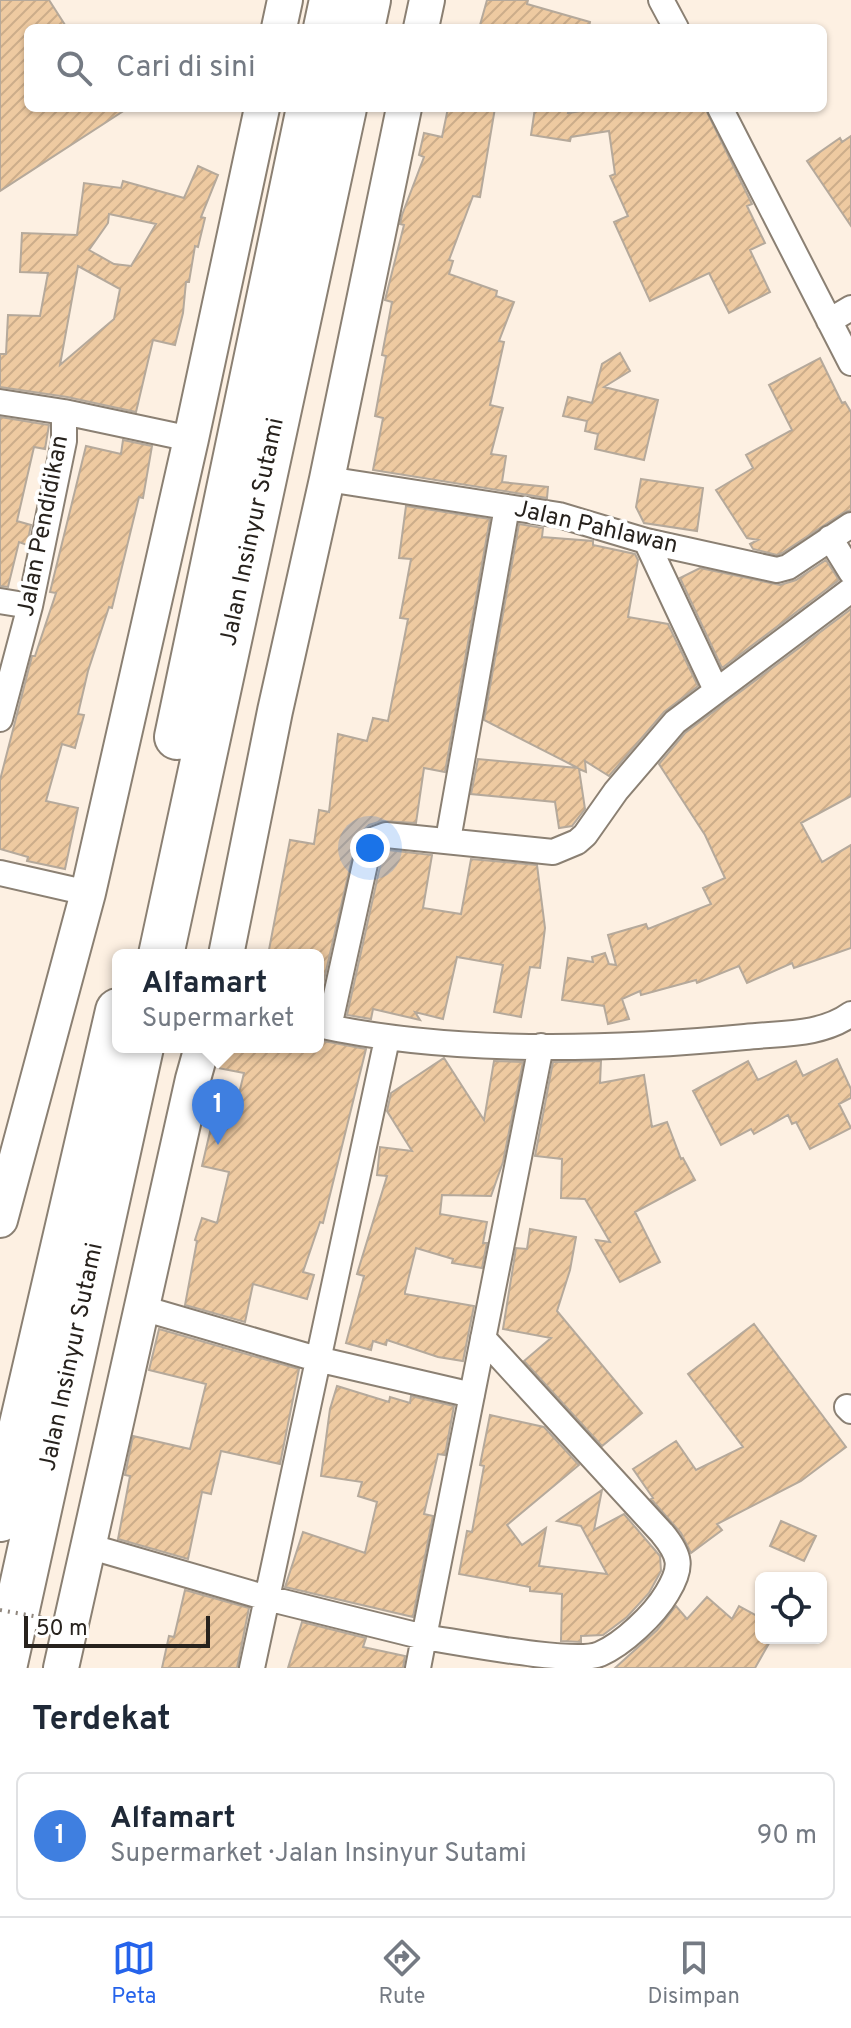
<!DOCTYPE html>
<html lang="id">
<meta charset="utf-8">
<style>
:root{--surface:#fff;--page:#f2f2f3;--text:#1f2937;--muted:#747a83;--line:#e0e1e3;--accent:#2563eb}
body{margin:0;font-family:Overpass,sans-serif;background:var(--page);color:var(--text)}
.controls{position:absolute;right:24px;bottom:24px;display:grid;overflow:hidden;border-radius:12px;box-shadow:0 2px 6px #0004}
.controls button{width:72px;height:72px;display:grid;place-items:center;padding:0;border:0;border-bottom:2px solid var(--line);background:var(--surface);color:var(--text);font:40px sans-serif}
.scale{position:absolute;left:24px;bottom:20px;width:186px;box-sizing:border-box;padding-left:8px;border:4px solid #27221d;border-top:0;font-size:22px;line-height:28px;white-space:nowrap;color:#27221d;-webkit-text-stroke:6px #fff;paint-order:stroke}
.you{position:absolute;left:370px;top:848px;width:28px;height:28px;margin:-20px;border:6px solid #fff;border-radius:50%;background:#1a73e8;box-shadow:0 0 0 12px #1a73e833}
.badge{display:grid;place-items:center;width:52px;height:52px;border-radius:50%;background:var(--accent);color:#fff;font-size:26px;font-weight:700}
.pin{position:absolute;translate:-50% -66px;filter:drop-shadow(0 2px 4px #0008)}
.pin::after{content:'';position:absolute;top:42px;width:28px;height:24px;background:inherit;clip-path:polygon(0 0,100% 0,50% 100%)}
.popup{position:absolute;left:112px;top:949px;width:212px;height:104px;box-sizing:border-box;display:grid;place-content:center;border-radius:12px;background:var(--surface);filter:drop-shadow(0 2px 6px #0005);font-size:26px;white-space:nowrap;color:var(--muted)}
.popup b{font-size:30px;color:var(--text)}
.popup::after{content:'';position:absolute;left:50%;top:100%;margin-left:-16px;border:16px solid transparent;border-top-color:var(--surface)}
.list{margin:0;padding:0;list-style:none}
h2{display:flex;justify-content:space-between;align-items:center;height:104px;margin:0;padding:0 32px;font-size:34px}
h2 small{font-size:26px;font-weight:400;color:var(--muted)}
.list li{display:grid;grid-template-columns:52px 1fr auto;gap:24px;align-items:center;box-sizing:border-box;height:128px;margin:0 16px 16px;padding:0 16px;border:2px solid var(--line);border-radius:12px}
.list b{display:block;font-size:30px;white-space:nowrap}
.list p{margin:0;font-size:26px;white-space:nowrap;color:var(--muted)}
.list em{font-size:26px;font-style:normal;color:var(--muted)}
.icon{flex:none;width:44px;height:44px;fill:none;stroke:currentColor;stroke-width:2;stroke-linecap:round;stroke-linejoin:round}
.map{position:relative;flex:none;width:851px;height:1668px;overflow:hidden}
.search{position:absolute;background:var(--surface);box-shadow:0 2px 6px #0004;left:24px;right:24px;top:24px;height:88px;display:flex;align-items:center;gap:20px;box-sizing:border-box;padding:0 28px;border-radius:12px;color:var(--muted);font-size:30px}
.sheet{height:248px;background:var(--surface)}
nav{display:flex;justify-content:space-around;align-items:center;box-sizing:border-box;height:112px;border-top:2px solid var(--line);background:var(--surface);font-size:22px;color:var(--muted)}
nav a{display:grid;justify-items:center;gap:4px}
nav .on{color:var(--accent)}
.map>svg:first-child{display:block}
.building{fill:url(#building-hatch);stroke:#b5a99b;stroke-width:2;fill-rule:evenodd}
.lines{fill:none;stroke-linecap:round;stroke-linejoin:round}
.street-casing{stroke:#8b8073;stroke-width:28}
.secondary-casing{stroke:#8b8073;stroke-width:38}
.highway-casing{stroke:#8b8073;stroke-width:48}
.street{stroke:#fff;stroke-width:24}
.secondary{stroke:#fff;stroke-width:34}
.highway{stroke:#fff;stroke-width:44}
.path-bridge{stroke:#90877e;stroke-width:4;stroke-dasharray:2 6;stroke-linecap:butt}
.labels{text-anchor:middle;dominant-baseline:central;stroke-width:8;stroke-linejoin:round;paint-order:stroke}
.street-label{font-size:24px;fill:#27221d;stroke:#fff}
</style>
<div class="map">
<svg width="851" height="1668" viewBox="0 0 851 1668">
<defs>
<pattern id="building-hatch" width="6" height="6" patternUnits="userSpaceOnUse" patternTransform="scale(2)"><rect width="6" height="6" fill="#eecaa1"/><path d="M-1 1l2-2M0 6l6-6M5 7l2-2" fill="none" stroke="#ccad8a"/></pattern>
</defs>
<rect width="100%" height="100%" fill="#fdf0e2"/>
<path class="building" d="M0,0H49L67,28H28V108H128L0,191Z
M487,0H528L527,4L590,22L589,28H492L480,25Z
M448,108H495L480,197L473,196L449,260L453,261L449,274L497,291L496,296L514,302L499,341L504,342L490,405L503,408L491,454L506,456L502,482L548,487L547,498L373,470L383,418L375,416L386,356L382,355L392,302L385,300L404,225L400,224L402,215L424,157L419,155L424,133L442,137Z
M535,108H569L568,113L601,108H705L752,204L747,206L765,243L750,250L770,292L729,313L709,273L650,301L614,222L628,216L610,176L615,174L609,131L571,137L570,141L531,135Z
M851,136V226L807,161L840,138L842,142Z
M198,166L218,175L201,217L205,218L198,247L195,246L189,282H186L183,313L175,345L153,340L136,412L67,397L0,387V354H6L8,315L40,316L48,273L20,272L22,233L77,235L84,183L121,188L123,181L184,198ZM109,214L156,224L131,266L114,264L89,250L108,223ZM78,266L120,289L114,319L60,365Z
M620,353L630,371L604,387L658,400L644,460L595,449L598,434L585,431L587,421L563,416L568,397L592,403L602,364Z
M820,358L842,403L845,402L851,412V510L843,513L782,553L777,555L753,549L750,544L758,540L747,538L716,490L753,468L746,455L792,430L769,385Z
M0,417L49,425L45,449L34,447L17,521L31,525L27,545L19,542L8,587L0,586Z
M123,440L152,446L143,498L139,497L112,608L109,607L88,671L78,714L84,715L75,748L62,744L46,801L78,808L65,869L27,861L28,857L0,849V780L32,656H35L56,593L50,592L86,446L121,454Z
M641,479L703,488L697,531L644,523L636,507Z
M406,506L490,519L445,772L424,768L416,823L382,821L369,825L357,837L323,984L318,983V955H268L290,840L314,844L319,810L329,812L338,734L367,741L373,718L388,721L408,619L400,618L411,559L399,558Z
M519,524L543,528L542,537L593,541V545L635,554L638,560L628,617L668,624L698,686L664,712L609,776L585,761L586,772L579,769L585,809L572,826L559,828L555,802L471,794L478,759L578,768L484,720Z
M826,560L839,580L722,668L680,578L700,568L780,585L796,580Z
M851,609V796L801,823L822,862L851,845V948L794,968L792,963L747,983L739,966L697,983L696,980L641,995L640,991L622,999L629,1019L608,1024L604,1006L562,1000L568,958L593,962L592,957L605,953L609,964L616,965L608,935L646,924L648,929L711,904L703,888L725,878L705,835L659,764L685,733Z
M388,850L432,855L423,908L461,914L471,859L537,865L545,928L540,968L530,967L521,1017L494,1012L503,965L457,957L443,1019L415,1012L420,1020L373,1009L371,1019L347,1015L383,853Z
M318,1040L366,1049L323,1223L320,1222L303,1272L314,1275L307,1299L253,1284L245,1322L185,1305L197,1241L195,1240L202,1218L217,1223L229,1172L202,1166L213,1119L232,1123L244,1073L218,1068L222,1047H318Z
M444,1058L484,1120L494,1061L523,1062L503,1162L491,1196L442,1195L440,1214L487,1222L483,1243H487L482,1268L452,1263L453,1259L416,1248L405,1292V1294L474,1306L463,1361L438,1357L387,1340L386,1345L373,1341L371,1350L346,1343L364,1276L357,1274L387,1176L377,1175L380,1147L412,1151L387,1111L391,1093Z
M837,1059L851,1089V1098L839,1104L851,1128L810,1149L796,1122L792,1124L788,1115L754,1134L751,1129L721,1145L693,1091L748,1061L758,1080L796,1061L803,1076Z
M601,1061L600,1083L644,1075L652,1127L667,1122L681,1159L683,1158L695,1180L635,1212L660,1262L620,1282L596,1240L610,1242L585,1199L561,1198L562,1159L535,1156L553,1062Z
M530,1229L576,1237L570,1270L557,1311L642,1413L602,1446L524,1361L551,1338L503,1329L516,1248L527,1249Z
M754,1324L846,1447L801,1481L717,1524L722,1530L691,1553L681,1533L651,1499L653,1498L633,1469L676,1441L696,1470L743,1447L688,1374Z
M159,1329L299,1369L280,1464L221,1451L211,1494L202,1492L188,1559L118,1539L130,1476L125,1475L133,1436L190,1449L206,1384L149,1370Z
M337,1386L389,1402L390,1397L410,1403L411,1396L454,1406L445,1455L438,1454L424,1514L433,1516L413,1617L285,1587L303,1532L365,1553L377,1502L358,1496L362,1482L321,1476L330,1409Z
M490,1415L544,1427L579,1465L507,1525L522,1545L546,1528L539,1566L607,1574L581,1526L557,1521L602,1490L594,1530L624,1514L660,1556L661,1571L649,1593L627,1617L603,1635L581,1636V1642L561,1641L562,1594L530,1591V1587L459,1574L467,1531L472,1532L484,1466L480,1465Z
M781,1521L816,1536L804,1561L770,1546Z
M185,1590L249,1608L237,1668H162L169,1636L174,1637Z
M707,1597L732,1619L739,1606L761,1618V1638H772L755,1668H615L657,1630L676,1606L687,1619Z
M302,1622L366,1638L363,1647L405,1656L403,1668H288Z"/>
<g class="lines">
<defs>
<path id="street" d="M661,0L676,28
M720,108L851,363
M829,321L851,308
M0,402L64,412
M327,479L559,515L646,541L777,570L788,567L851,525
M830,538L851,572
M646,541L716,690
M0,601L30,606
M0,719L30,606L64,441V412L191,439
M448,840L507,507
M0,873L88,893
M318,1025C451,1054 610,1050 745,1037C780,1033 821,1036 851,1014
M329,1027L369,846L375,839L386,835L553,852L577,842L585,835L616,791L675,722L851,590
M387,1039L267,1598L424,1637L418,1668
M142,1308L317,1359L472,1395
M483,1338L662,1533C681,1556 683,1567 667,1593C654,1615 623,1644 600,1654C574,1665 458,1642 424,1637L541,1046
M847,1407L851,1411
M88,1546L267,1598L252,1668"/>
<path id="secondary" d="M279,28L285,0
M421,28L427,0
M226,955L275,711L327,479L404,108
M0,1220L88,893L191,439L262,108
M61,1668L193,1079L202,1047"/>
<path id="highway" d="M326,28L332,0
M362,28L368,0
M177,737L309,108
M161,955L344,108
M0,1519L118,1011
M4,1668L141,1047"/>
</defs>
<use href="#street" class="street-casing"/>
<use href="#secondary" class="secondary-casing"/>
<use href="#highway" class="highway-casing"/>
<use href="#street" class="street"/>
<use href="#secondary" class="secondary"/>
<use href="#highway" class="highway"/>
<path class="path-bridge" d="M0,1610L61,1621"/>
</g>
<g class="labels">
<g class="street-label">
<text transform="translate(44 526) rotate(-79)">Jalan Pendidikan</text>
<text transform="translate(596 528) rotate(13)">Jalan Pahlawan</text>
<text transform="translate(253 532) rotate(-78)">Jalan Insinyur Sutami</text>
<text transform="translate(72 1357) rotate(-78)">Jalan Insinyur Sutami</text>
</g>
</g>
</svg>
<div class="controls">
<button><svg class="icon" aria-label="locate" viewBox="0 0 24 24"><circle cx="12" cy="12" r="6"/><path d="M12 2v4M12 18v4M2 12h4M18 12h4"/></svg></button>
</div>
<div class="scale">50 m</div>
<div class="you"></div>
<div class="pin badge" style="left:218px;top:1145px;background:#3f7fe0">1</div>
<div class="popup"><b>Alfamart</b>Supermarket</div>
<div class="search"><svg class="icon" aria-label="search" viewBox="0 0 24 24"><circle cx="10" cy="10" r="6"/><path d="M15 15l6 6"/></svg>Cari di sini</div>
</div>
<section class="sheet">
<h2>Terdekat<small></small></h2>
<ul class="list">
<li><span class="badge" style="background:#3f7fe0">1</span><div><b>Alfamart</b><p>Supermarket · Jalan Insinyur Sutami</p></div><em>90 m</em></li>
</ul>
</section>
<nav>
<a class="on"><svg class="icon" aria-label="map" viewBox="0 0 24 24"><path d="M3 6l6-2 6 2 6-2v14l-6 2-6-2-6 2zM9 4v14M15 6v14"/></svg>Peta</a>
<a><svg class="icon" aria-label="directions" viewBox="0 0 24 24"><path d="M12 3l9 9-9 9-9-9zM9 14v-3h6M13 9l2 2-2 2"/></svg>Rute</a>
<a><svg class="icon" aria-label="saved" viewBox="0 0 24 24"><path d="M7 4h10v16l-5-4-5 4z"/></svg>Disimpan</a>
</nav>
